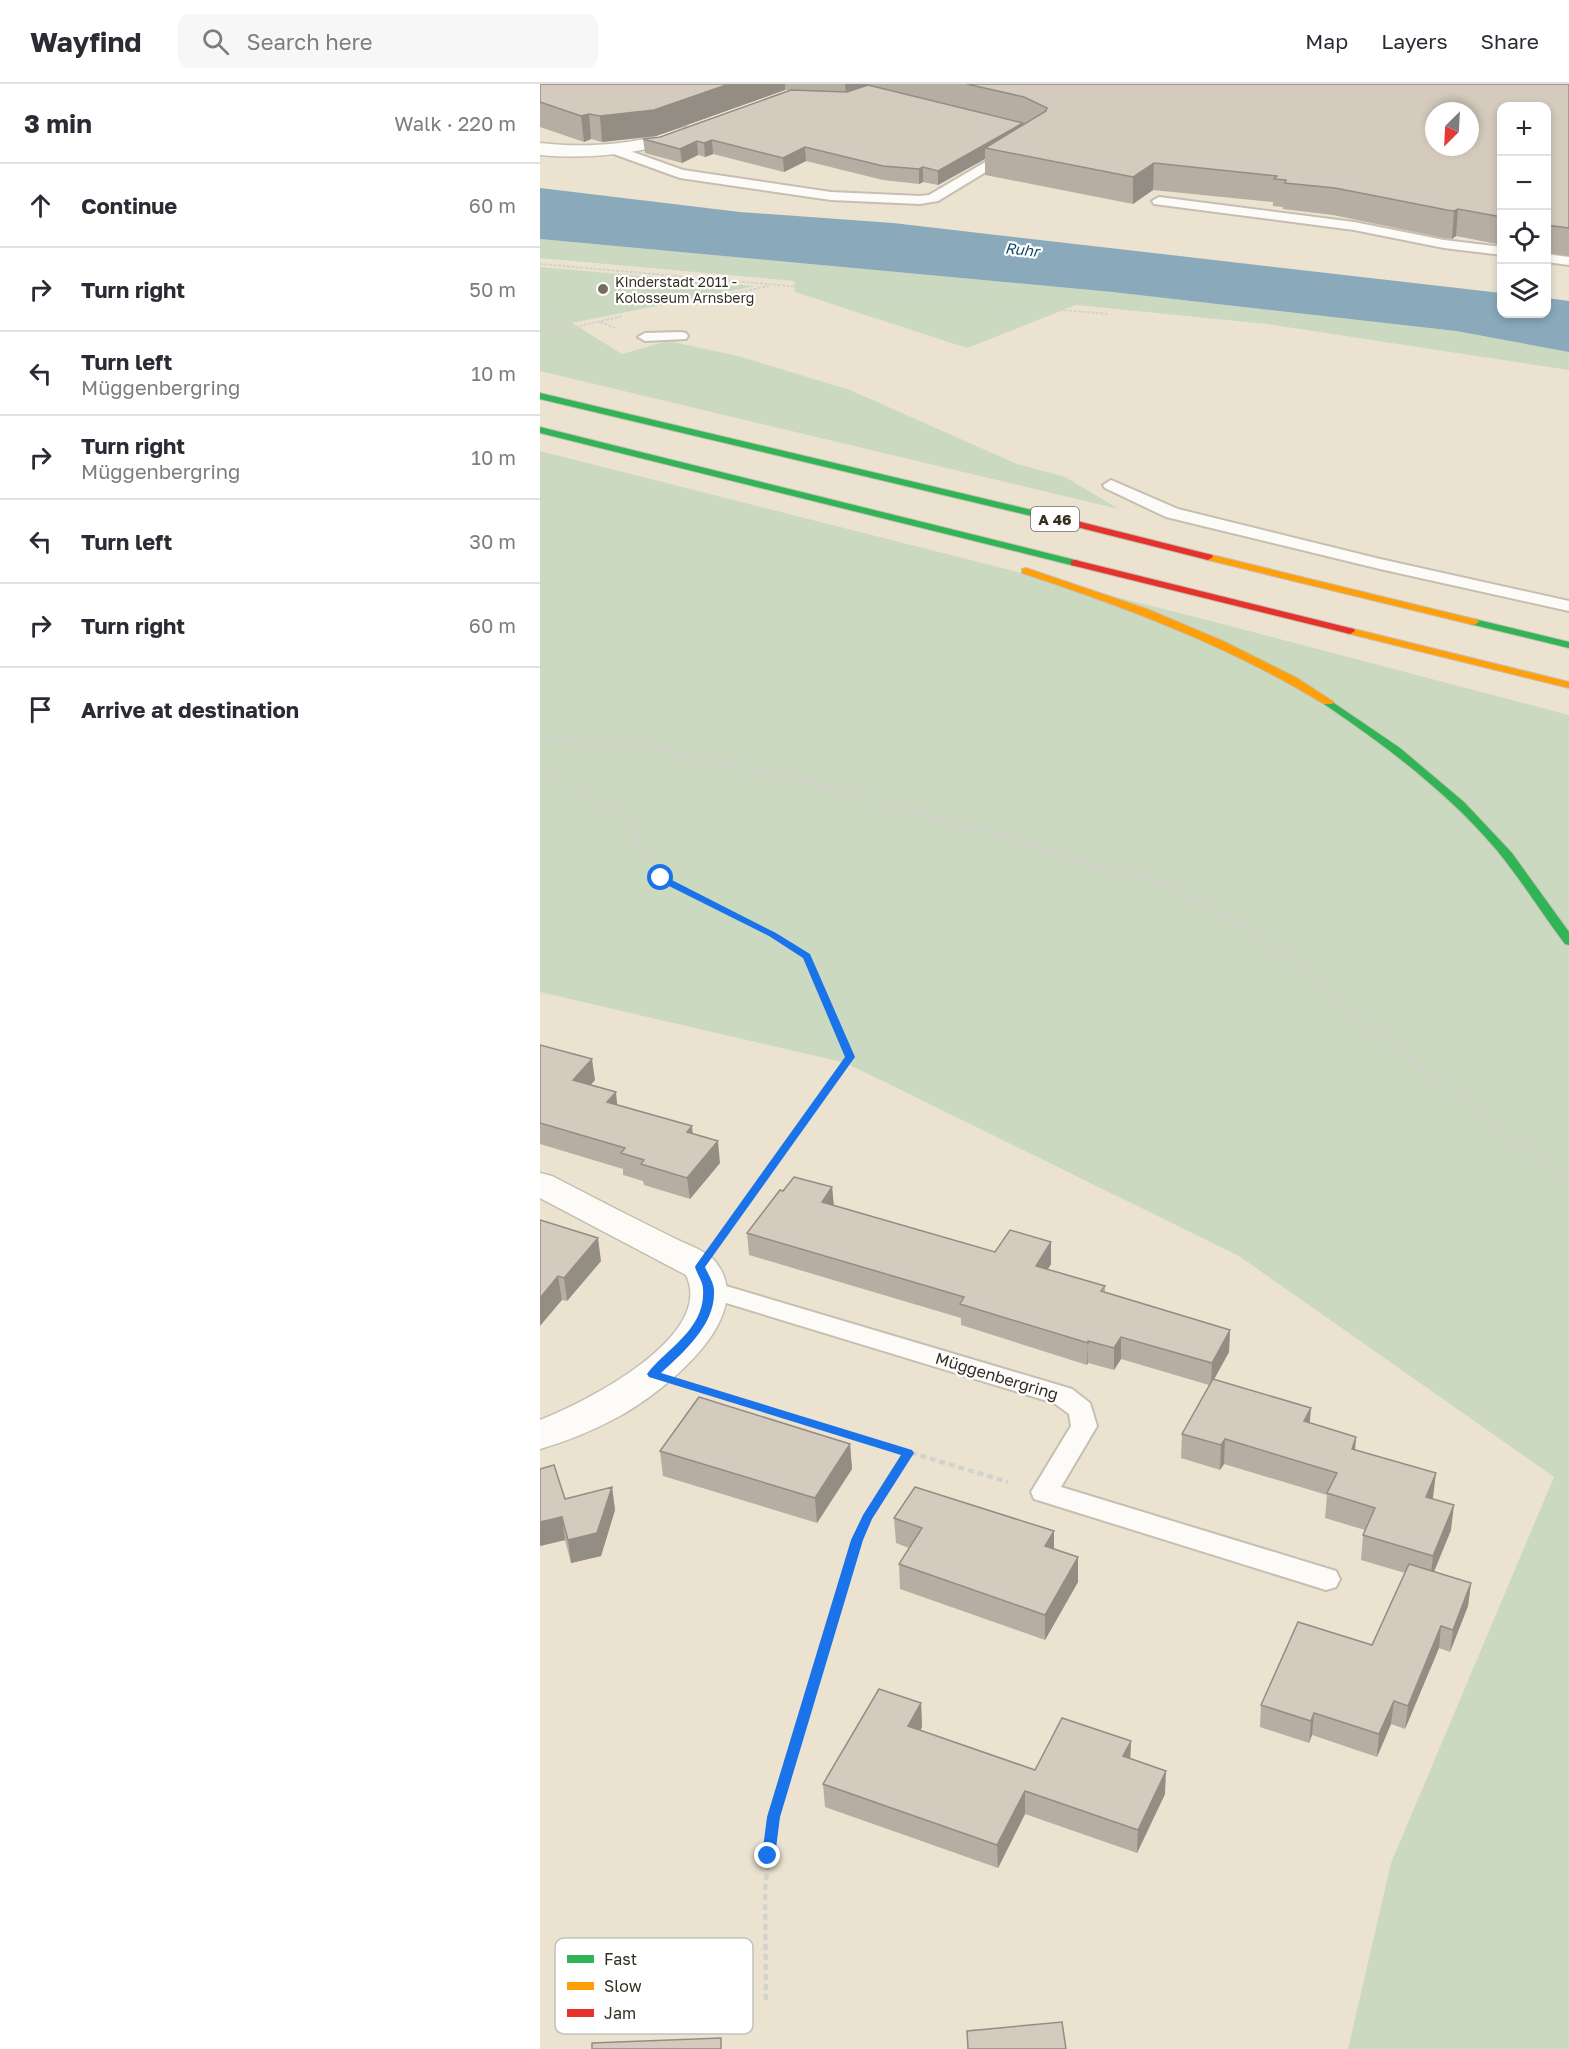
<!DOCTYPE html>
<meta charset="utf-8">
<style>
:root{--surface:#fff;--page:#f7f7f7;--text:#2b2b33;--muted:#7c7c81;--line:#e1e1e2}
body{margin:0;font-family:"Golos Text",sans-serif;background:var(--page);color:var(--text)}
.controls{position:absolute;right:18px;top:18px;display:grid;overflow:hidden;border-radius:12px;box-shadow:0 3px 9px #0003}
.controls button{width:54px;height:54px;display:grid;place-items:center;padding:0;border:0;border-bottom:2px solid var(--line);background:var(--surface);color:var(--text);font:30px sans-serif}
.compass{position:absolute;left:885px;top:18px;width:54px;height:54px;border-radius:50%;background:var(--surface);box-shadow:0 3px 9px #0003;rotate:204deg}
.stop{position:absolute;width:18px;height:18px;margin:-14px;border:4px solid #1a73e8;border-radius:50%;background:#fff}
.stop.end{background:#1a73e8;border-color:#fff;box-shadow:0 2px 6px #0008}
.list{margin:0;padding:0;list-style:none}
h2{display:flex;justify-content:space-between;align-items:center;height:78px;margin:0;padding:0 24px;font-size:26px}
h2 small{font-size:20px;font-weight:400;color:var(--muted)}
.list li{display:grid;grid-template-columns:39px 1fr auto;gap:18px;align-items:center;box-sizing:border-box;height:84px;padding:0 24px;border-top:2px solid var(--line)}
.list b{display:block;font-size:22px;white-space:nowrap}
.list p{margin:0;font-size:20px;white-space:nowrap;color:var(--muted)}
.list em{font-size:20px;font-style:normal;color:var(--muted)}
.icon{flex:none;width:33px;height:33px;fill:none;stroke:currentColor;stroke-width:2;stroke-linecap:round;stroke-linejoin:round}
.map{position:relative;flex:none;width:1029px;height:1965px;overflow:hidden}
header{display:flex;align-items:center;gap:36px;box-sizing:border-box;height:84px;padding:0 30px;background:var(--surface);border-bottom:2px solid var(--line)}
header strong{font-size:28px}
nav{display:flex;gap:33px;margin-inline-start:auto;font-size:21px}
.search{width:420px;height:54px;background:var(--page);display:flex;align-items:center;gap:15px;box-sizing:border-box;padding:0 21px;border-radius:12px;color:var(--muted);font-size:22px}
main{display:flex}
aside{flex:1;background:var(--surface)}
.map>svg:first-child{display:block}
.green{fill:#cbd9c0}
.water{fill:#8aaabc}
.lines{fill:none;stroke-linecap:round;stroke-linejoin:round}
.lane-casing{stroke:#c6bfb1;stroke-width:4}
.street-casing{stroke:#c6bfb1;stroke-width:3}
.fast-casing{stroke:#c6bfb1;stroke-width:2}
.slow-casing{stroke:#c6bfb1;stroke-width:2}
.jam-casing{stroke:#c6bfb1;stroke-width:2}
.path-far3{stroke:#d4d2cd;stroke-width:2;stroke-dasharray:3 1.5;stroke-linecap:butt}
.path-far2{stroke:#d4d2cd;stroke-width:3;stroke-dasharray:4 2;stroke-linecap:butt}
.path-far1{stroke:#d4d2cd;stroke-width:4;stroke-dasharray:4.5 3;stroke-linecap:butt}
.path{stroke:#d4d2cd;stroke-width:4.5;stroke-dasharray:6 4;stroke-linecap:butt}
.lane{fill:#fcfbf8;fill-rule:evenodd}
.street{fill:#fcfbf8;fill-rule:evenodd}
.fast{fill:#30b455;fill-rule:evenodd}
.slow{fill:#ff9f0a;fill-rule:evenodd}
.jam{fill:#e5322d;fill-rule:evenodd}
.wall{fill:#b6aea3;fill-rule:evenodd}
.shaded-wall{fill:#948d84}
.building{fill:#d4cabd;stroke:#948d84;stroke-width:1.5;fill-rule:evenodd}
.route{fill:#1a73e8}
.poi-dot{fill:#756e5f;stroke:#fff;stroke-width:2}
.labels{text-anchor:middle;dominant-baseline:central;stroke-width:4.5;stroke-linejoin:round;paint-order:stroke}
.far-poi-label{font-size:14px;fill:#352f22;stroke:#fff;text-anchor:start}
.far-water-label{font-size:15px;font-style:italic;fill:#0c476b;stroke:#fff}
.shield{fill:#fff;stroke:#726d64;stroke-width:1.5}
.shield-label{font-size:15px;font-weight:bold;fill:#352f22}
.street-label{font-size:16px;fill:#352f22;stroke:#fff}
.key{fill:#fff;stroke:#c2c1bd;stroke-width:1.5}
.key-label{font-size:16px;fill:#352f22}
</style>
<header>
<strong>Wayfind</strong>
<div class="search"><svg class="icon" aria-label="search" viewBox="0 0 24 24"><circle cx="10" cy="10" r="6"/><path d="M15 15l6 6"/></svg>Search here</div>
<nav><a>Map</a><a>Layers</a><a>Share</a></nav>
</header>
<main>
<aside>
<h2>3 min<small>Walk · 220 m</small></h2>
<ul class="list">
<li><svg class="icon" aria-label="ahead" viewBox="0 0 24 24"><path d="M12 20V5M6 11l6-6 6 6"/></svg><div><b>Continue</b></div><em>60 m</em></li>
<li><svg class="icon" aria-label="right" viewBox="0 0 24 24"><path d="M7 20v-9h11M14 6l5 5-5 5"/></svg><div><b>Turn right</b></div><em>50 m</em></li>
<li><svg class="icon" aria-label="left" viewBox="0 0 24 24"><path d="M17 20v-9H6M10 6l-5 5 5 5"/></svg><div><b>Turn left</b><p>Müggenbergring</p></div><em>10 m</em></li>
<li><svg class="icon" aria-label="right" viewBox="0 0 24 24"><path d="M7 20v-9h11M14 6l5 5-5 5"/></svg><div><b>Turn right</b><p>Müggenbergring</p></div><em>10 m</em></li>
<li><svg class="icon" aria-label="left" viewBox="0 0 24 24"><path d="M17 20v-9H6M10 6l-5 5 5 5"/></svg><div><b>Turn left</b></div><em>30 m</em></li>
<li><svg class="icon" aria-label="right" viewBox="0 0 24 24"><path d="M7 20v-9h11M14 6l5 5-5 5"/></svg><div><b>Turn right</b></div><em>60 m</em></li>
<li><svg class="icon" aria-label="arrive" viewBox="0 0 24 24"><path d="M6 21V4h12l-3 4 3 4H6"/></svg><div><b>Arrive at destination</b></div></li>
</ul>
</aside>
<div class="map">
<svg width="1029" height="1965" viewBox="0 0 1029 1965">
<rect width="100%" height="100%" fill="#ebe3d0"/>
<path class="green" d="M0,155L572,208L916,247L1029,268V286L727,240L536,221L427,264L255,208L254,197L0,174Z
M0,183L215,202L32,239L82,270L128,257L198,272L310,306L477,380L525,393L579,425L0,287Z
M0,367L663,535L1029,631V1965H808L851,1779L1014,1393L699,1172L306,979L0,908Z"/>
<path class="water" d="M0,104L200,128L353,139L961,209L962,230H1006L1007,214L1029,217V268L916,247L572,208L0,155Z"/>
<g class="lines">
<defs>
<path id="lane" d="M76,62L143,86L291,108L380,112L389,111L466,66L471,65L477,69L398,117L380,120L291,116L140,94L71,69L70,66Z
M619,113L814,138L904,156L962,163V171L904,164L814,146L614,120L612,117Z
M1006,170L1029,173V181L1006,178Z
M141,248L146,249L148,252L146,255L105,257L98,253L105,249Z
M571,396L638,425L840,475L1029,517V527L840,485L626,433L565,404L563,401Z
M169,1197L532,1305L550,1319L557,1342L521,1403L796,1487L800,1495L796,1503L786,1506L494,1415L491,1408L531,1342L529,1330L514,1319L160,1211L157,1205L160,1199Z"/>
<path id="street" d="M146,43L153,45L155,49L153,53C102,69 53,76 0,71V59C37,63 73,62 109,54C122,51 134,46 146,43Z
M0,1089L12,1092C53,1113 93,1134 134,1154C145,1160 165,1166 174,1176C222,1231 123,1308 80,1332C54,1346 28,1357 0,1365V1336C44,1319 176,1253 146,1191L0,1114Z"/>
<path id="fast" d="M0,309L517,432L522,435L517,438L0,315Z
M0,343L539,477L540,479L535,482L0,349Z
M934,535L1029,558V564L930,540L929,538Z
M788,615L860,664L924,718L972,769L1029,848V861L1025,860C1001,828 980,794 955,764C906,707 846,662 784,620V616Z"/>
<path id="slow" d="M668,470L938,536L939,538L934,541L664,475L663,473Z
M486,484L607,525L683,557L757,594L794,618L792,620H784C689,562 588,524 482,489V485Z
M810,544L1029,598V604L806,549V545Z"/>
<path id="jam" d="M517,432L672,471L673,473L668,476L513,437L512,435Z
M535,476L814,545L815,547L810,550L531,481V477Z"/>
</defs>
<use href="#lane" class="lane-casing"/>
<use href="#street" class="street-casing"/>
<use href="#fast" class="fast-casing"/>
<use href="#slow" class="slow-casing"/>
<use href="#jam" class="jam-casing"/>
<path class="path-far3" d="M0,180L568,230
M143,220L229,202
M0,225L25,243
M60,238L75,244
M0,251L83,232"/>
<path class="path-far2" d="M0,652L116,664L274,700L435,745
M0,685L85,735L91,745"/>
<path class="path-far1" d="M90,743L121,794L233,851L267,872L310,973L183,1151
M430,743L634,804L714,847L836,948L1029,1100"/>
<path class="path" d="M160,1305L468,1398
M226,1916L225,1805L234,1733L317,1456L327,1434L368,1369"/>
<use href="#lane" class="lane"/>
<use href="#street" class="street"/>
<use href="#fast" class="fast"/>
<use href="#slow" class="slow"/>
<use href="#jam" class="jam"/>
</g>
<path class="wall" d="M0,0H1029V172L1006,169V22H962V161L916,152L912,155L904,154L793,131L743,125V123L733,122V118L613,106L593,120L445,91V75L398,101L383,98L379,100L343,96L266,77L244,88L173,70L165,73L158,71L142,79L105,69L103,55L120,53L250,6H245L116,52L62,58L51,55L44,58L0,43ZM448,30L485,39H486L483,41Z
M0,961L55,996L50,1001L77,1021L153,1050L180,1079L150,1115L104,1101L103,1097L83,1091V1085L0,1060Z
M292,1103L294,1121L455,1168L511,1180L508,1185L565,1202V1208L690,1246L689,1268L674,1295L770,1339L816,1353L815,1366L893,1414V1415L911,1446L894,1488L931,1499L928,1522L910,1568L899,1564L865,1645L851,1640L837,1673L772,1651L769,1659L720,1643L721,1621L832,1561L865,1489L821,1476L823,1451L825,1446L785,1434L787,1411L684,1380L680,1386L641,1374L642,1350L669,1301L581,1275L574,1286L548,1279L547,1281L421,1241V1234L209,1171L207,1149L243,1107Z
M0,1136L61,1177L27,1217L22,1216Z
M310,1360L312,1385L277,1439L123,1392L120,1367Z
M0,1385L25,1415L72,1403L75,1426L61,1472L31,1479L25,1456L0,1462Z
M354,1434L514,1465L538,1498L505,1556L360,1505L359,1480L369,1464L356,1459Z
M381,1619L382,1643L380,1647L495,1686L591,1657L590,1675L625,1710L597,1769L485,1730L458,1784L285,1723L283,1700Z"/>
<path class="shaded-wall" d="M189,0H245V6L116,52L62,58L60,32Z
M305,0H327L328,2L306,10Z
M49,30L51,55L44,58L41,32Z
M483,39V53L445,64V75L398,101V87Z
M172,56L173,70L165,73L164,59Z
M157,57L158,71L142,79L140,65Z
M265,63L266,77L244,88L243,74Z
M614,79L613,106L593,120V93Z
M383,83V98L379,100V85Z
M918,125L916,152L912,155L914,127Z
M52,975L55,996L36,1017L33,996Z
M76,1008L78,1029L67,1018Z
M152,1042L154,1064L147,1048Z
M178,1057L180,1079L150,1115L147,1094Z
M292,1103L294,1125L282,1118Z
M58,1154L61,1177L27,1217L24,1194Z
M511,1158V1180L496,1204V1182Z
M18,1192L22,1216L0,1242V1214Z
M690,1246L689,1268L671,1301L672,1279Z
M581,1253V1275L574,1286V1264Z
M548,1257V1279L547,1281L548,1259Z
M771,1324L769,1349L764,1337Z
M816,1353L814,1378L812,1365Z
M685,1355L684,1380L680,1386L681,1361Z
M310,1360L312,1385L277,1439L275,1414Z
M896,1389L893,1414L883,1438L886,1413Z
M72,1403L75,1426L61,1472L31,1479L28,1456Z
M914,1421L911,1446L890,1497L893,1472Z
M22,1433L25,1456L0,1462V1438Z
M514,1447V1472L505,1462Z
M538,1473V1498L505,1556V1531Z
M931,1499L928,1522L910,1568L913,1546Z
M901,1542L899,1564L865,1645L868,1622Z
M854,1617L851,1640L837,1673L839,1650Z
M381,1619L382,1643L369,1666L368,1642Z
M774,1629L772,1651L769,1659L771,1637Z
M591,1657L590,1680L583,1672Z
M626,1687L625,1710L597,1769L598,1746Z
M485,1707V1730L458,1784L457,1761Z"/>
<path class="building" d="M0,0H189L114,26L60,32L49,30L41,32L0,18Z
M427,0H1029V144L1006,141V22H962V133L918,125L914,127L907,126L795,104L745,99L746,96L734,95L737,92L614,79L593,93L445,64L506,27L507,24L484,13ZM894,27H930V63H894Z
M328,1L483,39L398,87L383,83L379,85L343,82L265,63L243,74L172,56L164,59L157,57L140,65L103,55L120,53L251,6L307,8Z
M0,961L52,975L33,996L76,1008L67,1018L152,1042L147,1048L178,1057L147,1094L101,1080L104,1076L81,1069L85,1064L0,1039Z
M254,1093L292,1103L282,1118L455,1168L470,1146L511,1158L496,1182L565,1202L561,1207L690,1246L672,1279L581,1253L574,1264L548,1257V1259L420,1220L424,1213L207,1149L240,1106L243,1107Z
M0,1136L58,1154L24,1194L18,1192L0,1214Z
M673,1295L771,1324L764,1337L816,1353L812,1365L896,1389L886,1413L914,1421L893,1472L823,1451L835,1424L787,1409L797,1389L685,1355L681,1361L642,1350Z
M159,1313L310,1360L275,1414L120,1367Z
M14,1381L25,1415L72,1403L57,1449L28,1456L22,1433L0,1438V1385Z
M375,1403L514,1447L505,1462L538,1473L505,1531L359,1480L382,1444L354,1434Z
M869,1480L931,1499L913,1546L901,1542L868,1622L854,1617L839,1650L774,1629L771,1637L721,1621L758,1538L832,1561Z
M339,1605L381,1619L368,1642L495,1686L522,1634L591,1657L583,1672L626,1687L598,1746L485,1707L457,1761L283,1700Z
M522,1938L526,1965H428L427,1947Z
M181,1954V1965H52V1959Z"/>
<path class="route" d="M117,792H124L236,849L270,870L315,973L165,1183C168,1190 174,1199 174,1206C176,1240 144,1268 121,1289L372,1366L374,1369L332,1435L323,1456L240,1733L235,1772L228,1778L222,1772L227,1733L311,1456L323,1431L361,1371L109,1293L107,1290C127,1264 166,1245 163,1205C163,1198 157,1190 155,1183L156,1181L305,973L263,874L229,852L117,796Z"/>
<circle class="poi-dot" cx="63" cy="205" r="6"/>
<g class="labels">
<g class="far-poi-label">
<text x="75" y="197">Kinderstadt 2011 -<tspan x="75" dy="16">Kolosseum Arnsberg</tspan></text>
</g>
<g class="far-water-label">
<text transform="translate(482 165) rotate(6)">Ruhr</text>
</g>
<rect class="shield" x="491" y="423" width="48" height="24" rx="4.5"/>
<g class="shield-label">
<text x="515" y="435">A 46</text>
</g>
<g class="street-label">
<text transform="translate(457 1292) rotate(17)">Müggenbergring</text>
</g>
</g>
<rect x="15" y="1854" width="198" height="96" rx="9" class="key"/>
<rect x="27" y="1871" width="27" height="8" fill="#30b455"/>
<rect x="27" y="1898" width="27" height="8" fill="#ff9f0a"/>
<rect x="27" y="1925" width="27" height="8" fill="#e5322d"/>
<g class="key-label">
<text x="64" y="1881">Fast</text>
<text x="64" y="1908">Slow</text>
<text x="64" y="1935">Jam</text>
</g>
</svg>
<div class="controls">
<button>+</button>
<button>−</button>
<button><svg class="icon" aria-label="locate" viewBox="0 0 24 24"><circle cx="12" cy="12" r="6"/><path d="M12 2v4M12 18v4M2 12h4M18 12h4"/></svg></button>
<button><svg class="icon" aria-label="layers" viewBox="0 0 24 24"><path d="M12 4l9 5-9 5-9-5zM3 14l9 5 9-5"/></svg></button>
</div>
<svg class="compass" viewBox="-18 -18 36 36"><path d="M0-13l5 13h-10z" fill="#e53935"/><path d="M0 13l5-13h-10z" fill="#7c7c81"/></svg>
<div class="stop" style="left:121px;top:794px"></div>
<div class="stop end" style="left:228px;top:1772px"></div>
</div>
</main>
